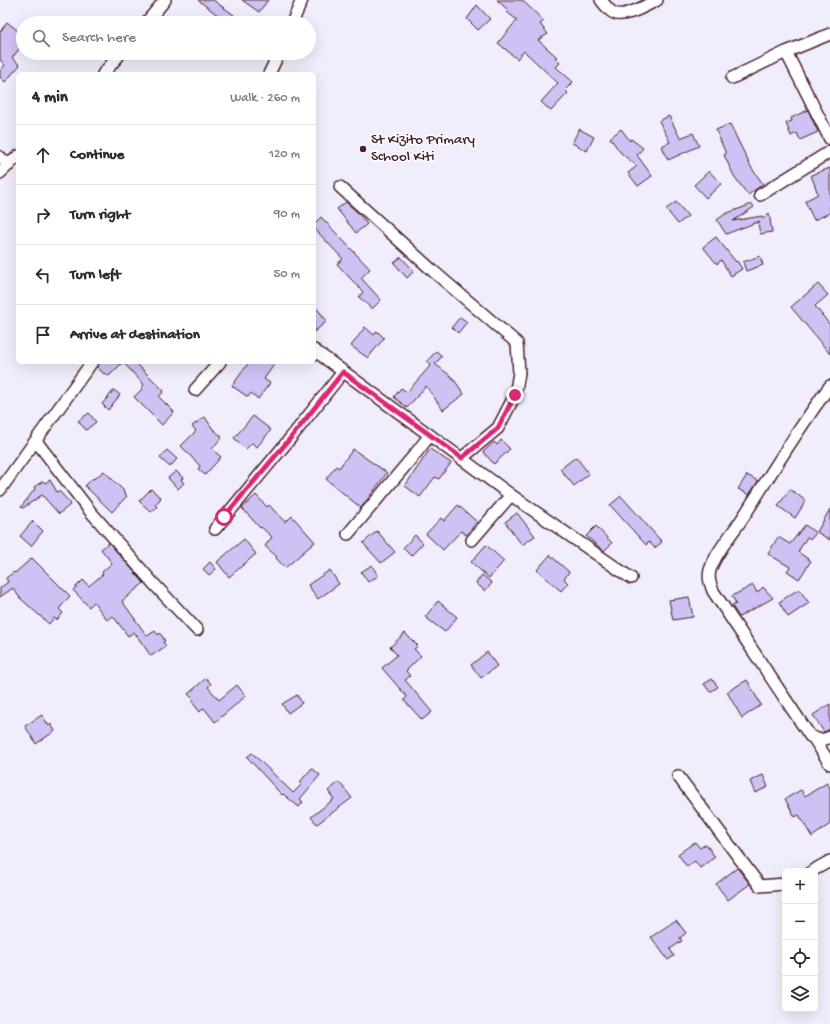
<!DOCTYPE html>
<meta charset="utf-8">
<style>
:root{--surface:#fff;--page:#f2f2f3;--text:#2b2b33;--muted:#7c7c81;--line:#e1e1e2}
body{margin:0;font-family:"Gochi Hand",sans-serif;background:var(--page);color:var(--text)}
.controls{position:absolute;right:12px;bottom:12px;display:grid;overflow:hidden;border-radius:6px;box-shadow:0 4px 16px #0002}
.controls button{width:36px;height:36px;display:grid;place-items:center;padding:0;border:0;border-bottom:1px solid var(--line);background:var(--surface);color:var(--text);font:20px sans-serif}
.stop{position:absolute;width:12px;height:12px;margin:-9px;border:3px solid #db2777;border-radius:50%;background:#fff}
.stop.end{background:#db2777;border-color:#fff;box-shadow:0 1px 4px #0008}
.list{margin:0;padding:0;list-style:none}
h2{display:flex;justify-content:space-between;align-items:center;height:52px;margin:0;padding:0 16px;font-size:17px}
h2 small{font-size:13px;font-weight:400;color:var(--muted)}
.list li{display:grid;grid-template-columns:26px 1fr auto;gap:12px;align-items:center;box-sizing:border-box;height:60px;padding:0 16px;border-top:1px solid var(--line)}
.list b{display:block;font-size:15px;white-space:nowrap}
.list em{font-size:13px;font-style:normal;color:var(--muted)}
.icon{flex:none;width:22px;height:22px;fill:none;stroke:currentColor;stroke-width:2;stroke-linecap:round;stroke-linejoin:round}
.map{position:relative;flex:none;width:830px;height:1024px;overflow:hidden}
.search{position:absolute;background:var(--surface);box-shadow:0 4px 16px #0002;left:16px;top:16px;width:300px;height:44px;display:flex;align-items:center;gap:10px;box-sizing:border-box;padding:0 14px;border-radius:22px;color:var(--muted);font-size:15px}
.panel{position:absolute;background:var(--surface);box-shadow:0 4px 16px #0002;left:16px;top:72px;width:300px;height:292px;border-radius:6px}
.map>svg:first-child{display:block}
.building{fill:#cec2f4;stroke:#4a1f2b}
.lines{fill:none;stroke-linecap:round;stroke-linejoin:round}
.minor-casing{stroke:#4a1f2b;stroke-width:14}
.minor{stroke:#fff;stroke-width:11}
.route{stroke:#db2777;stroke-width:5}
.poi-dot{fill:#4a1f2b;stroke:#fff;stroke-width:1.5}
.labels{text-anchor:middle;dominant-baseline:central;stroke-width:3;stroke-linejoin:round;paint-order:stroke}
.poi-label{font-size:15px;fill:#4a1f2b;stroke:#fff;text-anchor:start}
</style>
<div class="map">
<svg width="830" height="1024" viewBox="0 0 830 1024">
<rect width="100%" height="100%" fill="#f0edfc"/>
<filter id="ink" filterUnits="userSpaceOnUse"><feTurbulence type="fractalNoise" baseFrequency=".025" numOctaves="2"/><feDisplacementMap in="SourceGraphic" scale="8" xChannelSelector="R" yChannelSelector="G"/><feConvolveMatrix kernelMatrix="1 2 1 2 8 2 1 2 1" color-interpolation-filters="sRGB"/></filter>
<g filter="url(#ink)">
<path class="building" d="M198,0H213L234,15L228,23Z
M242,0H268L259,12Z
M497,0H522L544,21L540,24L548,34L538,40L557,57L555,58L560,63L556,67L573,82L565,90L568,93L551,111L541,102L558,83L524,51L517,59L498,43L517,20L507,12L508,10Z
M477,5L490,19L478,30L467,19Z
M7,22L23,35V44L12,58L20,65L5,82L0,77V71L5,65L0,60V32Z
M808,110L818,132L800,140L797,133L791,136L786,123L792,121L791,118Z
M669,116L680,138L693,133L699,146L668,160L662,146L670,142L659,121Z
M730,124L751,167L763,184L748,195L734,176L724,155L726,154L716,130Z
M579,129L594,137L587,151L572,143Z
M621,129L630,141L631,139L643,148L637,155L652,176L638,186L628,173L637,166L621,153L610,138Z
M830,168V213L814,220L805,201L818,194L811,175Z
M709,171L721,184L706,198L694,185Z
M346,202L357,212L367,224L356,233L337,209Z
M676,202L688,216L678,224L666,209Z
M752,204L754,207L733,221L762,216L763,219L769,213L772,232L760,234L758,223L760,221L726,234L717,220L725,214Z
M321,217L370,269L361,278L381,300L372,309L359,297L363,292L337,264L343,259L314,228V224Z
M716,237L736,262L737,261L742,269L731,276L721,260L717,264L703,247Z
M760,256L763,265L746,271L743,262Z
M401,257L414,271L407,278L394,263Z
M818,284L828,295L815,306L830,325V354L791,307Z
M314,305L327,321L314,332Z
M460,317L467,322L458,333L452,327Z
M365,327L374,335L377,331L384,338L368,358L351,346Z
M436,351L442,356L435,364L452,377L464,394L443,410L426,386L407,408L394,397L401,388L407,392L431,365L427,362Z
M101,362H135L164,391L159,397L174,412L162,425L134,397L142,389L141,388L144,385L123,362L109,376L105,373L104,374L97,367Z
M249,362H276L264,379L270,383L258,399L251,393L248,397L232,386Z
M114,390L120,395L108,410L102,404Z
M89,413L96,422L86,430L78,421Z
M253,416L271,430L257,447L252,443L246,449L234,438Z
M205,417L212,428L222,437L212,449L221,457L205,475L198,469L200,466L181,446L196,431L192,426Z
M501,440L510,449L494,464L483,452L494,442L497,445Z
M353,449L387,473L361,508L326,479L336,466L339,468Z
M430,449L451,463L439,479L435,477L420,497L405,486Z
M167,450L177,459L170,467L160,458Z
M576,457L589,474L574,486L560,469Z
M104,471L124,491L123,492L127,496L112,512L85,486L93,478L94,479Z
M176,471L183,478L181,480L184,483L178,489L168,478Z
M747,475L758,481L749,495L738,489Z
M50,480L57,492L59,491L71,504L59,514L42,495L23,508L21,507L35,489L34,487L43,481L45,483Z
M151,489L161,498L155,505L157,507L151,512L139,501Z
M790,489L806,501L795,518L778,506Z
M256,495L267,507L269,505L285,522L287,519L288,520L292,516L315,542L285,568L276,558L277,557L265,546L272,537L261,527L260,528L242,508Z
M621,496L662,542L655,548L649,542L646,545L610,505Z
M458,505L477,522L466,535L461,531L443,550L426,534L441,518L444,521Z
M830,509V540L817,532Z
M517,513L535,536L522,545L505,522Z
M33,521L43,531L31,546L20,536Z
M805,525L816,533L811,539L807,537L798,552L811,561L799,579L787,571L790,567L768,554L778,537L790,544Z
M596,526L612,543L604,551L586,536Z
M377,531L395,552L381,563L363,543Z
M415,535L423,543L411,556L403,548Z
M244,539L256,554L229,577L217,562Z
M109,543L144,583L122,601L147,636L155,631L158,635L160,633L165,641L163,642L166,646L151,656L134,632L128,636L113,616L107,620L94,602L89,607L73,590L83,580L89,586L103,574L102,572L112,563L101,549Z
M486,545L504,561L489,578L471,562Z
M550,555L569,572L564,579L568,583L561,591L537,570Z
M32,558L70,596L59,609L63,613L57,620L54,618L49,624L20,598L13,588L0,597V588L8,582L6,578L14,572L15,573Z
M210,562L216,569L209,575L203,569Z
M372,565L378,576L368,582L361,572Z
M330,570L339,584L318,599L308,585Z
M482,575L492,583L485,591L476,583Z
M753,585L757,593L763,587L773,598L739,617L732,606L736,604L732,596Z
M799,589L809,603L788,617L779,602Z
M689,597L693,617L673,620L669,600Z
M438,601L457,617L445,632L425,617Z
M405,633L418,646L414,649L421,656L406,671L410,676L405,680L432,712L422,720L404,700L407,697L382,668L397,655L390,647Z
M487,652L497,666L481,678L471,665Z
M206,678L211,684L208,687L219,700L237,685L246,696L215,722L204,708L200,712L192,702L194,700L188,694Z
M712,679L718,687L710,692L704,684Z
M747,680L761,705L742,718L727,692Z
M297,695L302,703L288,713L282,704Z
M830,704V729L824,732L813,715Z
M42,715L49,726L51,724L55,731L36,744L25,726Z
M252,753L293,793L302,784L300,782L312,768L320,775L300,799L303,802L299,807L283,794L282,795L247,757Z
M763,775L768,787L755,793L750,781Z
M339,782L352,798L317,824L311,817L334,799L328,791Z
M827,783L830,788V824L812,837L799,815L795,817L785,799L801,790L805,796Z
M695,842L700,848L706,844L715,857L700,868L695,861L687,867L678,854Z
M737,868L750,884L728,900L716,884Z
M676,920L686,933L680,938L682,941L670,949L674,956L668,960L651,937Z"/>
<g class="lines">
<defs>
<path id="minor" d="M601,0C604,4 608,9 612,12C623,20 647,5 657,0
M146,23L165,0
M292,23L302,0
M786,52L830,139
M103,74L121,53
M269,74L279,53
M732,78L786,52L830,34
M0,157L9,165
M0,173L18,156
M340,187L433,271L517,343L519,373L515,395L498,428L462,458
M760,195L826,154L830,151
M314,350L511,495L631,578
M830,386C799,427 772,472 744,516C733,533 717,550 710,570C708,578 710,583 713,591L810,736C818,740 822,741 830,737
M195,390L220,362
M36,441L90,511L153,583L197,630
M0,490L92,362
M215,529L293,435L343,372
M348,534L416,453L430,435
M472,540L511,495
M813,737L830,764
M678,776L760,886L785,884
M812,871L830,861"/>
</defs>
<use href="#minor" class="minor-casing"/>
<use href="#minor" class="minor"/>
</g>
</g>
<g class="lines" filter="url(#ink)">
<path class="route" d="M224,517L293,435L343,372L462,458L498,428L515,395"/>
</g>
<circle class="poi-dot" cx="363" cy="149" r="4"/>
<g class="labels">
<g class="poi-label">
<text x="371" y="140">St Kizito Primary<tspan x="371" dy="17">School Kiti</tspan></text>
</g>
</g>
</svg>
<div class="controls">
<button>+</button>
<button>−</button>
<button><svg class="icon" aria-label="locate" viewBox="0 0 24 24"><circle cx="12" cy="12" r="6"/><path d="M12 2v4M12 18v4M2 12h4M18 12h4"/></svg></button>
<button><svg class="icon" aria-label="layers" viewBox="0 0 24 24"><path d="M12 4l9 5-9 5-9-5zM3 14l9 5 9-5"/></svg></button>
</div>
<div class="stop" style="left:224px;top:517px"></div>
<div class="stop end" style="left:515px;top:395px"></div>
<div class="search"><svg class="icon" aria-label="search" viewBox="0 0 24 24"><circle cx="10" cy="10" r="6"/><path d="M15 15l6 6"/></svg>Search here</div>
<section class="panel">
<h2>4 min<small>Walk · 260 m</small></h2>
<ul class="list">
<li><svg class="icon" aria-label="ahead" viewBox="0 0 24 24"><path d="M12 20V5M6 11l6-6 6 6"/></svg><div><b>Continue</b></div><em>120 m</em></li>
<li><svg class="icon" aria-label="right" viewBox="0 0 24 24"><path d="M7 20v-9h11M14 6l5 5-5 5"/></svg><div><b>Turn right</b></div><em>90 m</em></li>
<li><svg class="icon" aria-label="left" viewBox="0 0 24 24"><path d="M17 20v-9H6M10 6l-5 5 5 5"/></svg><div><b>Turn left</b></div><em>50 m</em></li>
<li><svg class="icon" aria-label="arrive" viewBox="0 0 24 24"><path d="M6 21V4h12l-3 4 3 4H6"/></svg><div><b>Arrive at destination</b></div></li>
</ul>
</section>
</div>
